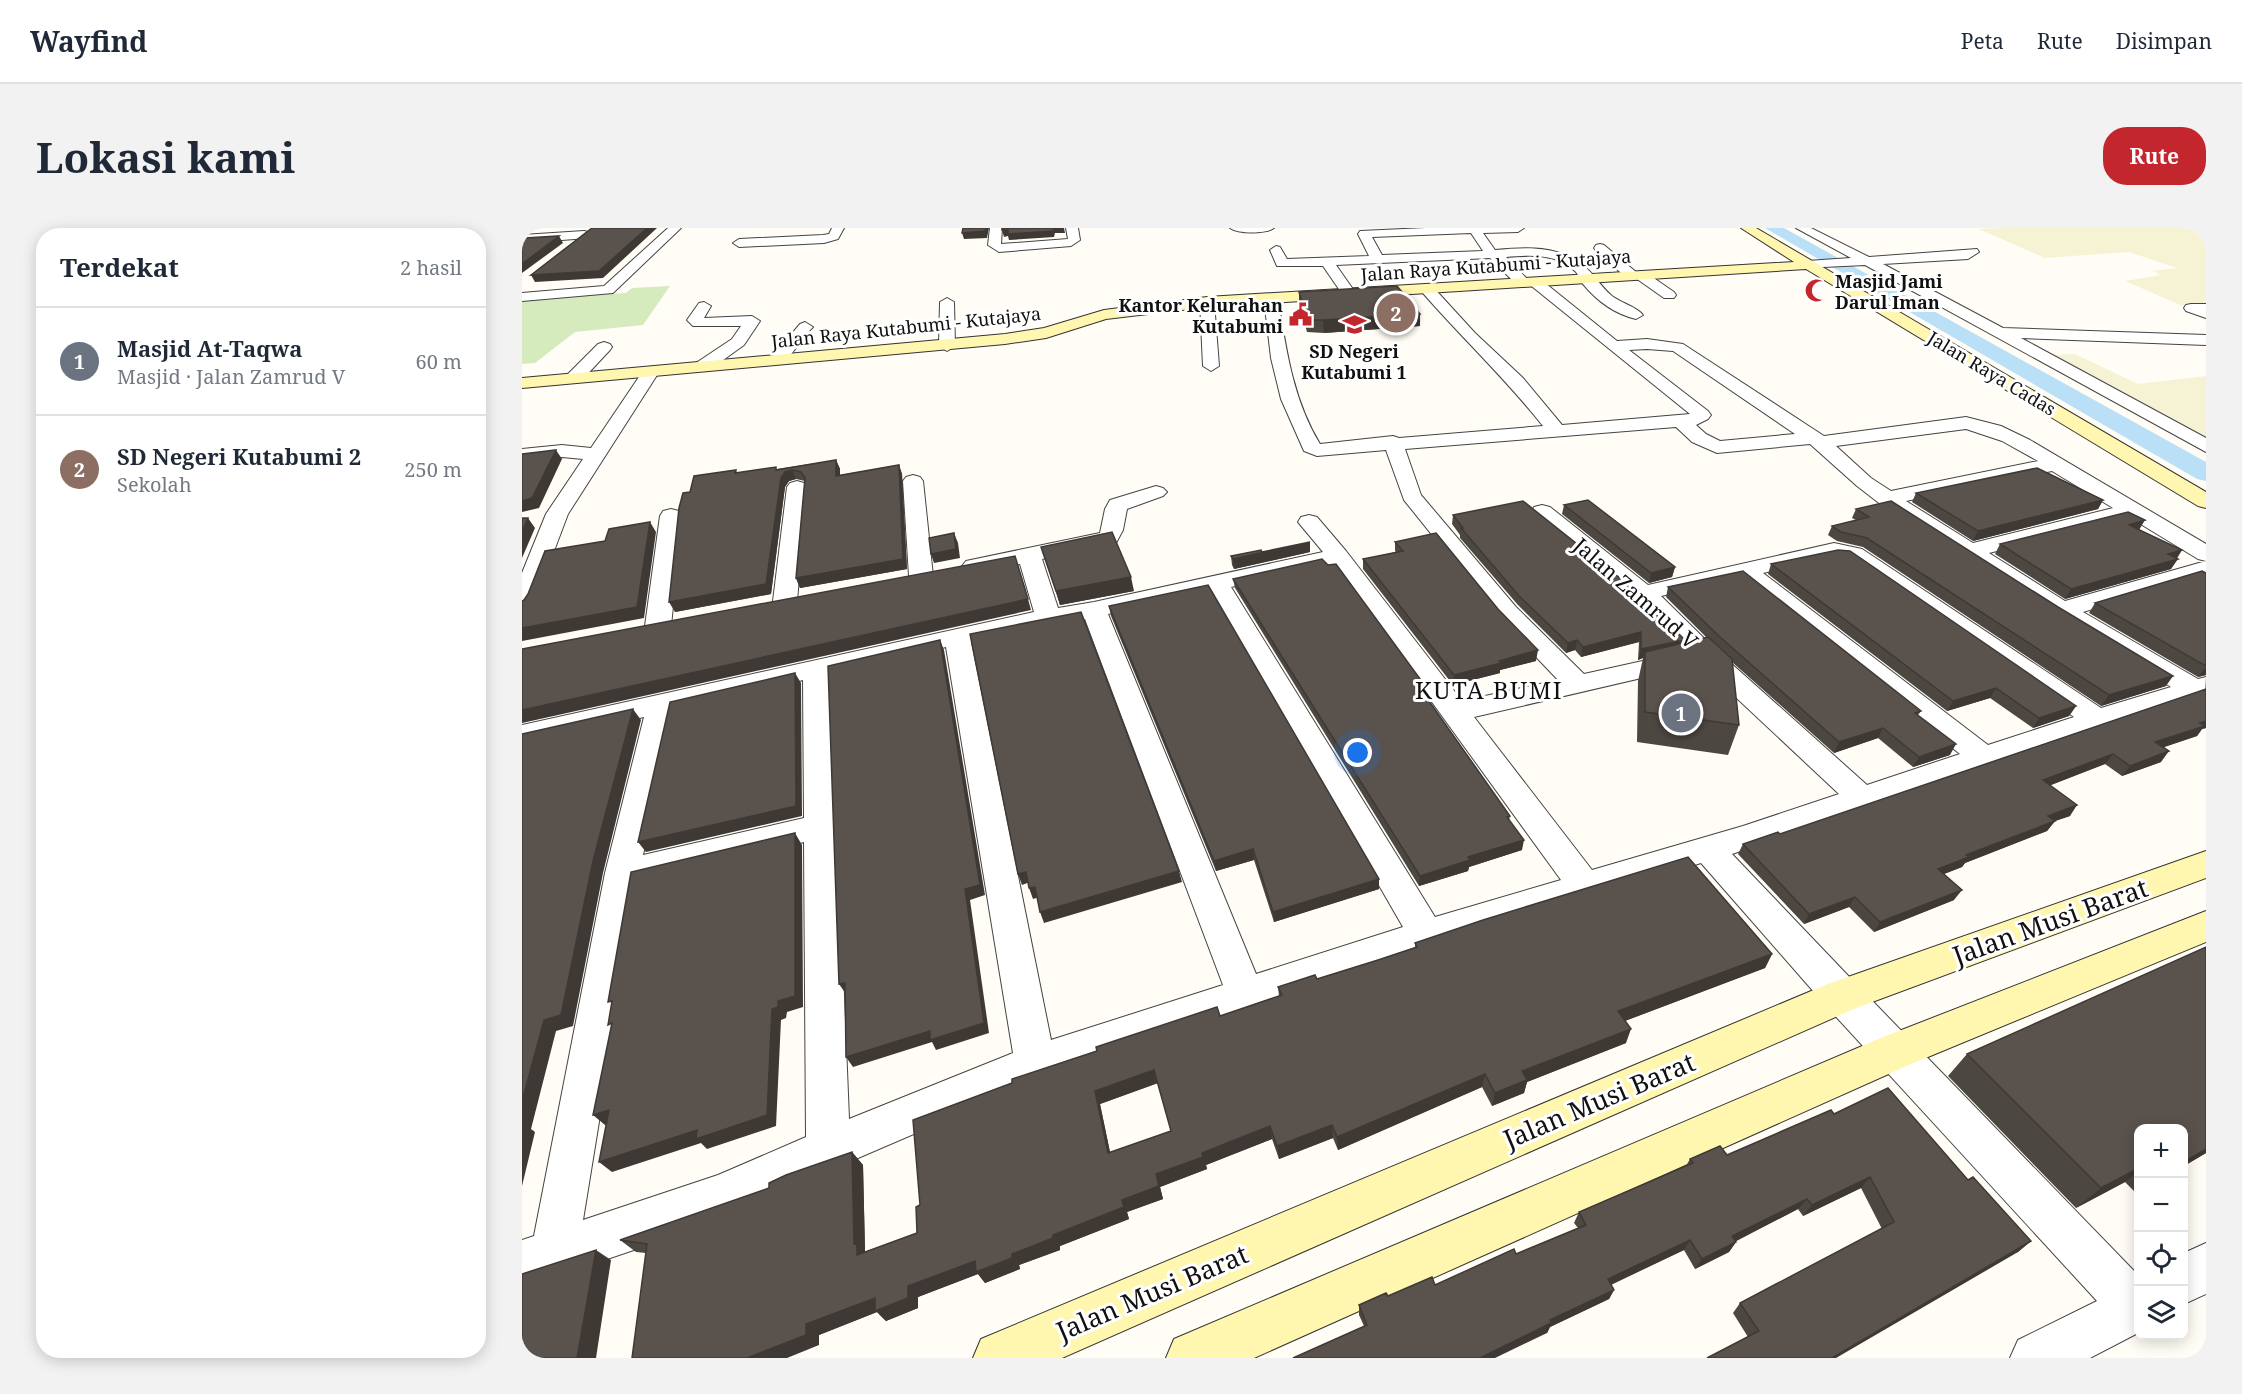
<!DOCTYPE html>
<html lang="id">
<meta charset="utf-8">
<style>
:root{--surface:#fff;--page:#f2f2f3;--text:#1f2937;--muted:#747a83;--line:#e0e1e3;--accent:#c4262e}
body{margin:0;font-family:"Noto Serif",serif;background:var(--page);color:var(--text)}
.controls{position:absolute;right:18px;bottom:18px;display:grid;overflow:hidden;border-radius:12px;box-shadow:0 3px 15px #0003}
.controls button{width:54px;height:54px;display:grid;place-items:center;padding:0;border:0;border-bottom:2px solid var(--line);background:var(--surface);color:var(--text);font:30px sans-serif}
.you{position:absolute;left:836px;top:525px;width:21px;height:21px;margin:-15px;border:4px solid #fff;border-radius:50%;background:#1a73e8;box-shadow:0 0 0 9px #1a73e833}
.badge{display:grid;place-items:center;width:39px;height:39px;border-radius:50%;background:var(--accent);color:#fff;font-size:20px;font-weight:700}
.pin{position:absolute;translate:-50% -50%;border:3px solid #fff;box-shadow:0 2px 6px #0006}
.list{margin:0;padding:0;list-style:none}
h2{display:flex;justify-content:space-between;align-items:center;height:78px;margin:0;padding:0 24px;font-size:26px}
h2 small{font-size:20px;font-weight:400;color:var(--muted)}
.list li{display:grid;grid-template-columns:39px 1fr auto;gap:18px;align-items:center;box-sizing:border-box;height:108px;padding:0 24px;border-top:2px solid var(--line)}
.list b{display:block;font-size:22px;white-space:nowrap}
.list p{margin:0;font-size:20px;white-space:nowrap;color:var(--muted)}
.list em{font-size:20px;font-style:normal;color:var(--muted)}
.icon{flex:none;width:33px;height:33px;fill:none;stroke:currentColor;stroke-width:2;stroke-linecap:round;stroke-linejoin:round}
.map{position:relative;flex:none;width:1684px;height:1130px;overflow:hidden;border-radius:24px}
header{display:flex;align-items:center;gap:36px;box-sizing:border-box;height:84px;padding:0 30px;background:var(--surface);border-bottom:2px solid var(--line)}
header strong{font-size:28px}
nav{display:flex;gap:33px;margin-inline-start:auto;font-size:21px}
.intro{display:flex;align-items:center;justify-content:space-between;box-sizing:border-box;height:144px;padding:0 36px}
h1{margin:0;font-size:42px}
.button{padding:15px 27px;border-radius:24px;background:var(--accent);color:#fff;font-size:21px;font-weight:700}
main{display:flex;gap:36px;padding:0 36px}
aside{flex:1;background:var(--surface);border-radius:24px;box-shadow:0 3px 15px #0003}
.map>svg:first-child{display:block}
.farmland{fill:#f6f3d4}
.green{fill:#d5ebbd}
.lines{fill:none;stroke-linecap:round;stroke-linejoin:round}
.canal{fill:#b9e0f7;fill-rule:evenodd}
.street-casing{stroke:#444;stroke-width:2}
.secondary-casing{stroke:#333;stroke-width:2}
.street{fill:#fff;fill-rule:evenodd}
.secondary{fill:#fff6b0;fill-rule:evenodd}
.wall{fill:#4d4742;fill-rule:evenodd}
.shaded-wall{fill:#3f3936}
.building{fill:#5a524d;stroke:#3f3936;stroke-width:1.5;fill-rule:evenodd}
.labels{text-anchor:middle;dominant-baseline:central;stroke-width:6;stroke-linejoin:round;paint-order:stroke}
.far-street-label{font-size:18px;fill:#111;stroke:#fff}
.far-poi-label{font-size:18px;font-weight:bold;fill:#111;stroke:#fff;text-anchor:start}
.street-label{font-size:21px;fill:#111;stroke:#fff}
.quarter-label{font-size:24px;letter-spacing:1.5px;fill:#111;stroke:#fff}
.near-street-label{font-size:26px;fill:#111;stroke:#fff}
</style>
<header>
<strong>Wayfind</strong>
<nav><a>Peta</a><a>Rute</a><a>Disimpan</a></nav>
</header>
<div class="intro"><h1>Lokasi kami</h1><a class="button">Rute</a></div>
<main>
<aside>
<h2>Terdekat<small>2 hasil</small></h2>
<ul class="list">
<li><span class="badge" style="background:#6b7280">1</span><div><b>Masjid At-Taqwa</b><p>Masjid · Jalan Zamrud V</p></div><em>60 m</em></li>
<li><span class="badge" style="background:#8d6e63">2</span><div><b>SD Negeri Kutabumi 2</b><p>Sekolah</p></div><em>250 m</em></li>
</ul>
</aside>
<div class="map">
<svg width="1684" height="1130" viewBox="0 0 1684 1130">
<rect width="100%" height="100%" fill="#fffdf5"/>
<path class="farmland" d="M1480,0H1684V78L1663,79L1603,53L1639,47L1631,43L1655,40L1607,24L1523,30L1457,1Z
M1553,126L1616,156L1684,148V216L1513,128Z"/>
<path class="green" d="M148,58L121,97L53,104L13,135L0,136V72L104,65L110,60Z"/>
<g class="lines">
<path class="canal" d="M1243,0H1262L1684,234V253L1675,251Z"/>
<defs>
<path id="street" d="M146,0H159L91,65L0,73V65L82,58Z
M310,0H322L316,11L302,15L217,19L211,15L217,11L301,7L307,6Z
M468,0H480L479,16L546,11L544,0H556L558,12L549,18L477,24L466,17Z
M708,0H752C744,6 716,6 708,0Z
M904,0H1002L996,4L961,5L973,22C1004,19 1037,17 1062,38C1072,46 1079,59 1090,68C1099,75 1115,79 1121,87L1114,91C1093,86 1075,73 1061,56C1058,52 1057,48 1054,44C1036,25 1007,27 984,29L1007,53L1013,50L1018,51L1095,113L1125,111L1161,116L1302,208L1444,189L1479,198L1508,212L1684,316V347L1561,384L1676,451L1684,449L1683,467L1585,498L1210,626L1334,756L1616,1047V1105L1568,1130H1488L1496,1112L1575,1073L1306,780L1179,635L907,720L522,850L322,936L200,992L0,1060V1012L12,1008L83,645L122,489L0,517V497L512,384L498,336L452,345L444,343L440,338L444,333L578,305L583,281L588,272L634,258L641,260L645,264L641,268L605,281L601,302L594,315L520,331L536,380L572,374L801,324L776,294L779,289L787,287L795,289L824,323L940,473L1036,452L976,389L882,272L864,222L795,228L782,223L759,171L749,130L742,71L749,67L756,71C764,121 771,172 798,216L871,208L877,210L1021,198C984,151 940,110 900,64L898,61L905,57L910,58L953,105L1001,150L1040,197L1168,186L1007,56L1001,59L996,58L968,30L814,37L835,67L828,71L823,70L801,38H755L748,22L754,18L758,19L765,31L847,28L836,6L838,3ZM949,5L961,23L860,27L850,9ZM1125,121L1151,123L1273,206L1198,213L1184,206L1174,197L1186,191L1189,187L1186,183L1107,122ZM1154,199L1170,214L1195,225L1288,216L1335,258L1357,275L1531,387L1649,459L1579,480L1340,321L1312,315L1126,357L1028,279L1020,277L1012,279L1009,284L1012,289L1112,370L1167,426L1161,424L1062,446L994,379L899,267L883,221ZM1444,201L1480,213L1516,233L1369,263L1349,250L1314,218ZM1530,243L1591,280L1451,315L1384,273ZM1607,289L1676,331L1684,333L1543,373L1467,325ZM1312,329L1325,331L1552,489L1466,517L1241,345ZM810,336L1039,652L913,689L709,359ZM1218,350L1438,526L1345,557L1193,421L1139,368ZM688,364L881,699L734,746L586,386ZM563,391L701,757L529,812L449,414ZM424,419L491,825L327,891L309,446ZM1174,432L1317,566L1221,598L1070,642L952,489L1171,438ZM281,452L282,590L121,627L153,482ZM282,614L284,909L196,947L61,992L116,654Z
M1274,0H1289L1347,29L1455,21L1457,24L1446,31L1361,36L1481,100L1684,107V117L1499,110L1684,210V224L1343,37L1280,40L1278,37L1285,33L1329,30Z
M62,3L66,4V10L0,15V7Z
M1078,16L1082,17L1114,44H1123L1152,64L1154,67L1152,70H1142L1115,51H1106L1074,23L1072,20L1074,17Z
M425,70L432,74L433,118L425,123L417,118L418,74Z
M685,70L692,74L697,138L689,143L681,138L678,74Z
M182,74L189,78L182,90L230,88L238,93L222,117L186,143H174L172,139L174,135L210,111L219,98H171L165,92L177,75Z
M1669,76H1684V90L1664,83L1662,80L1664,77Z
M283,94L291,99L288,102L263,134H251L249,131L251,128L278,96Z
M82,114L88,116L90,119L88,122L58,154H46L43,150L46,146L76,116Z
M129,139L137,144L46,286L12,376L9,381L0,383V345L24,286L61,231L40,229L0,233V221L40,217L69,220L123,140Z
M391,247L398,249L401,253L411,348L407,353L399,355L391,353L387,348L381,253L384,249Z
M275,253L282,255L285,259L275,373L272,378L263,380L254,378L251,373L265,259L268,255Z
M149,281L157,283L160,288L149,398L145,403L136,406L127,403L123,398L138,288L141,283Z
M1684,1015V1066L1662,1076V1025Z"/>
<path id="secondary" d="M1219,0H1234L1684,264V280L1676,278L1284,41L685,79L584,91L524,110L483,116L0,160V150L483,106L522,100L582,82L685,69L1272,34Z
M1684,623V650L1334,780L540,1130H451L459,1111L1306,756Z
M1684,683V714L1389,836L732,1130H644L652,1111L1359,810Z"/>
</defs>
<use href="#street" class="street-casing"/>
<use href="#secondary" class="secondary-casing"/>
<use href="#street" class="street"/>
<use href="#secondary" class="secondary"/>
</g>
<path class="wall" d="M777,64L898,98L802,105L785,104L777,75Z
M314,232L318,241V247L377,237L380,246L385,341L278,360L274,350L283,253L274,251L267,253L263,259L249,366L153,384L168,264L214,242L215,245L255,241Z
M1394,265L1581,272L1576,281L1451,313L1390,274Z
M1042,277L1153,339L1150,349L1127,355L1040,286Z
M1334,281L1644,458L1579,478L1341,319L1315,313L1306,307L1310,298L1334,292L1330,290Z
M931,287L1163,415L1185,410L1144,369L1146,359L1399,483L1396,487L1428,527L1391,539L1356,510L1312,525L1210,434L1217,497L1206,527L1115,514L1116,453L1121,430L1116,432L1117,414L1059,429L1053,422L1044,425L996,377L938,310V307L930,296Z
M1617,302L1660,322L1649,341L1543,371L1473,326L1478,316Z
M873,314L1014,433L978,442V445L931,457L841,341V331L874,324L873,323Z
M519,319L612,363L538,377Z
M788,324L712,341L710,337L709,328Z
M1249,336L1554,478L1547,488L1511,500L1468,470L1425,483L1246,346Z
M1684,345V447L1676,449L1567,385L1573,375Z
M711,351L901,465L988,588L987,592L1000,622L947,639L946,643L897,658L713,360Z
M587,378L857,661L752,694L732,632L694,643L589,388Z
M1684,461V500L1680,501L1675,508L1641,519L1639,534L1600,548L1583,536L1528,557L1548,588L1533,593L1525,603L1443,635L1440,639L1422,646L1432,672L1352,704L1327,679L1282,696L1216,626L1221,616L1258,606Z
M893,715L1250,726L1243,740L1103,793L1104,815L1005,854L1002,865L970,878L960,859L816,922L811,910L757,931L750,911L684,937L685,941L638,959L641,971L605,984L607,991L538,1018V1022L497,1037L498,1041L463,1055L456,1046L396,1069V1080L364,1093L355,1084L297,1107V1117L124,1025L114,1024L98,1012L247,960L330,924L341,937L343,1023L344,1024L395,1005L398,977L698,788L757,768L756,759L795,751L856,732L893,720ZM636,855L649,903L588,925L578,876Z
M1684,719V925L1662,938V900H1617V965L1615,966L1603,954L1554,980L1426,848L1445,826Z
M1312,886L1446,952L1509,1013L1496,1024L1226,1109L1211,1085L1218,1075L1360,1001L1339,960L1281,988L1276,981L1213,1013L1214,1014L1207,1024L1173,1041L1162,1022L1089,1057L1092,1062L1087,1071L1028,1099L1025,1105L842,1098L837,1087V1077L866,1068L913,1057L994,1026L1056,1000L1052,995L1057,984L1164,938L1168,931L1205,927Z"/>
<path class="shaded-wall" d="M125,0H135L81,50L13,54L9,47Z
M464,0H467L465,10L442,11L440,5Z
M532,0H542L543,5H533L532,9L487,12L486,8L482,9L480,2Z
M37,8L41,15L0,45V36Z
M898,86V98L802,105L801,92Z
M34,222L40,231L17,280L0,284V273Z
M314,232L318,241V257L314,248Z
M377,237L380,246L385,341L278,360L274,350Z
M270,242L274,251L267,253L263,259L249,366L153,384L147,374L263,244Z
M1581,272L1576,281L1451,313L1456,303Z
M6,290L13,300L0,330V304Z
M1623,292L1617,302L1607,297Z
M128,294L134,304L122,390L0,413V400Z
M432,305L436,315L438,330L412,335L409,326Z
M788,314V324L712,341L711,331Z
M1660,322L1653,331H1656L1649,341L1543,371L1549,361Z
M1153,339L1150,349L1127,355L1129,345Z
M609,349L612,363L538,377L534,363Z
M506,371L509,382L0,495V482Z
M1119,404L1117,414L1059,429L1061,419Z
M418,412L422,422L463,667L448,672L467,805L414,822L410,814L331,839L324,829L443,661Z
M1055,412L1053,422L1044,425L1046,415Z
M1163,412L1161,422L1123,424L1121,430L1116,432L1119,421Z
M1016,422L1014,433L978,442V445L931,457L932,447L977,433Z
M1684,439V447L1676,449Z
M273,445L279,455L280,588L124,624L116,614Z
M1651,448L1644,458L1579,478L1587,467Z
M901,455V465L895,456Z
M1474,460L1468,470L1425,483L1431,473Z
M1554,478L1547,488L1511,500L1517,490Z
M111,481L119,492L81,645L51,798L34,803L9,901L13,904L0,958V873L22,792L71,633Z
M1684,493V500L1680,501L1675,508L1625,525L1633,514Z
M1361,500L1356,510L1312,525L1317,514Z
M1434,516L1428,527L1391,539L1397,529Z
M1647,523L1639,534L1600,548L1608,538Z
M1591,526L1583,536L1514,563L1521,552Z
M1555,577L1548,588L1533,593L1525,603L1443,635L1440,639L1409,651L1416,641L1526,588Z
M273,605L280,617L281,779L265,784L264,790L259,792L254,898L185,921L179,915L90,944L77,934L250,781L256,773Z
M1002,612L1000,622L947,639L946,643L897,658L898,648L946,629Z
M731,621L732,632L694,643L692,633Z
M657,643L660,654L522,695L518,684Z
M504,644L508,654L500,657L496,646Z
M857,651V661L752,694L751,684Z
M513,659L517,669L511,671L507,660Z
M1440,662L1432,672L1352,704L1358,694Z
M1333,669L1327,679L1282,696L1287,686Z
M1250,726L1243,740L1092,797L1096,783Z
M323,755L324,766L317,756Z
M1109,801L1104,815L1005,854L1002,865L970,878L973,865L1000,843Z
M632,842L636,855L578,876L591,938L586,925L573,863Z
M963,846L960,859L816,922L815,909Z
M87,882L99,892L83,897L71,887Z
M810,897L811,910L757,931L755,918Z
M748,898L750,911L684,937L685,941L638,959L641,971L605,984L607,991L538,1018V1022L497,1037L498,1041L463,1055L456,1046L396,1069V1080L364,1093L355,1084L297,1107V1117L265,1130H225L284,1096L353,1070L453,1033L490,1026L531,1007L600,972L634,946L680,925Z
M1684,921V925L1662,938V934Z
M330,924L341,937L343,1023L346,1026L335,1027L332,1016Z
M1617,940V943L1603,954L1554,980L1579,960Z
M1348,949L1339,960L1281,988L1290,977Z
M1285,971L1276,981L1203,1019L1210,1008Z
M1168,1012L1162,1022L1081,1060L1086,1051Z
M1509,1013L1496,1024L1314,1130H1310Z
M1214,1014L1207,1024L1173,1041L1180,1031Z
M74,1022L89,1032L74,1130H55Z
M1092,1062L1087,1071L1028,1099L1025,1105L973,1130H958L1028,1092Z"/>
<path class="building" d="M70,0H125L77,43L9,47Z
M441,0H464L463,3L440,5Z
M480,0H532L531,3L486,6V2H480Z
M37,8L0,36V12L3,10Z
M875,58L898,86L801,92H785L777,64Z
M34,222L10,270L0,273V226Z
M314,232V248L377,237L381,331L274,350L283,250L279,244L270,242L263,244L259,250L244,356L147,374L157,280L161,265L168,264L172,248L214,242L213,245L254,239V242Z
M1515,240L1581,272L1456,303L1394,265Z
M1066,272L1153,339L1129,345L1042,277Z
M1001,273L1113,362L1163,412L1119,421V404L1061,419L1055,412L1046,415L997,368L939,300H941L931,287Z
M1369,273L1536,379L1651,448L1587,467L1345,310L1319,304L1310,298L1347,289L1334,281Z
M1606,284L1623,292L1607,297L1660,322L1646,326L1656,331L1549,361L1478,316Z
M0,290H6L0,304Z
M128,294L115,379L0,400V373L2,372L6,366L23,323L83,313L87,301Z
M590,304L609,349L534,363L519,319Z
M432,305L434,321L409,326L407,310Z
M914,305L976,381L1016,422L977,433L979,435L932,447L841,331L881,323L873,314Z
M788,314L711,331L709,328L739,322L740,324Z
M1316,322L1328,323L1554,478L1517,490L1474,460L1431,473L1249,336Z
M493,328L506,371L0,482V421Z
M800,331L806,337L814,336L901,455L895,456L988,588L985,589L1002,612L946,629L948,632L898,648L711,351Z
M1221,343L1399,483L1393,485L1434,516L1397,529L1361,500L1317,514L1198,409L1146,359Z
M1680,343L1684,345V438L1573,375Z
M686,357L857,651L751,684L731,621L692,633L587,378Z
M559,384L657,643L518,684L513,659L507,660L504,644L496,646L448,406Z
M1186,409L1210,431L1217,497L1123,484V424Z
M418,412L458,657L443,661L462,795L408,812V803L324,829L323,755L317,756L306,438Z
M273,445L274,578L116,614L148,474Z
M1684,461V493L1678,495L1683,498L1633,514L1647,523L1608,538L1591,526L1521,552L1555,577L1526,588L1533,593L1444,627L1447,629L1416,641L1440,662L1358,694L1333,669L1287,686L1221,616L1256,604L1258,606Z
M111,481L71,633L39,787L22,792L0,873V506Z
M273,605V768L256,773V779L250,781L245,887L174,911L175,902L77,934L87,882L71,887L90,795L86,797L90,773L86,774L109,644Z
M1166,629L1250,726L1096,783L1109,801L1000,843L1005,852L973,865L963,846L815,909L810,897L755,918L748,898L680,925L681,929L634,946L637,958L600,972L602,979L531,1007V1010L490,1026V1030L454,1044L453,1033L386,1058V1070L353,1083V1070L284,1096V1107L225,1130H110L125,1016L98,1012L247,960V955L264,947L330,924L332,1016L335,1015V1027L395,1005L394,979L398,977L391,892L490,855V851L575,823L574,819L695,779L698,788L760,767L756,759L793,747L795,751L856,732L895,719L893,715L961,692ZM632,842L649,903L586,925L573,863Z
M1684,719V921L1662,934V900H1617V940L1579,960L1445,826Z
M1366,860L1446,952L1451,949L1509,1013L1310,1130H1185L1237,1103L1218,1075L1372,994L1348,949L1290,977L1285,971L1210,1008L1214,1014L1180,1031L1168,1012L1086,1051L1092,1062L1028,1092L1029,1095L958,1130H771L845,1097L837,1077L864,1065L866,1068L910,1049L913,1057L992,1021L994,1026L1064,997L1057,984L1171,935L1168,931L1198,918L1205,927L1309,882L1312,886Z
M74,1022L55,1130H0V1046Z"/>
<defs>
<symbol id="mosque-bare" viewBox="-9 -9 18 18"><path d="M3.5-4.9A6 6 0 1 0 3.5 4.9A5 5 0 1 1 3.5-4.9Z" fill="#c4262e" stroke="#fff" stroke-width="2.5" paint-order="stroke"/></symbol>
<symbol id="civic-bare" viewBox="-9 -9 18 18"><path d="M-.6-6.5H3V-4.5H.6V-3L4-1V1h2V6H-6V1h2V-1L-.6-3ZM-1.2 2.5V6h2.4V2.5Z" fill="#c4262e" stroke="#fff" stroke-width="2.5" paint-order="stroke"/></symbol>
<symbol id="school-bare" viewBox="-9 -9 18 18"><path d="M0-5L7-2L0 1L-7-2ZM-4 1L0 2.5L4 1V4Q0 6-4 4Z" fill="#c4262e" stroke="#fff" stroke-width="2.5" paint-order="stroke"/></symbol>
</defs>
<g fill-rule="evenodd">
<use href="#mosque-bare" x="1278" y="46" width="33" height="33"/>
<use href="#civic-bare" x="762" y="70" width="33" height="33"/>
<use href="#school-bare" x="816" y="80" width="33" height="33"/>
</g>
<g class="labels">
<g class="far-street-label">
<text transform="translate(974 37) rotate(-4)">Jalan Raya Kutabumi - Kutajaya</text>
<text transform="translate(384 99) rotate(-6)">Jalan Raya Kutabumi - Kutajaya</text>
<text transform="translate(1470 145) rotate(31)">Jalan Raya Cadas</text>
</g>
<g class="far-poi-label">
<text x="1313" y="53">Masjid Jami<tspan x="1313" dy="21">Darul Iman</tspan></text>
<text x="761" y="77" text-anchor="end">Kantor Kelurahan<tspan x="761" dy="21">Kutabumi</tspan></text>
<text x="832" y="123" text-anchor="middle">SD Negeri<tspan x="832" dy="21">Kutabumi 1</tspan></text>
</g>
<g class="street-label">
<text transform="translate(1114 365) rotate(41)">Jalan Zamrud V</text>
</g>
<g class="quarter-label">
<text x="967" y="461">KUTA BUMI</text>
</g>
<g class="near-street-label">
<text transform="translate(1528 693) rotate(-20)">Jalan Musi Barat</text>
<text transform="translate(1077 872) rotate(-23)">Jalan Musi Barat</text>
<text transform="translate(630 1064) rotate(-23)">Jalan Musi Barat</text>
</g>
</g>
</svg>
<div class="controls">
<button>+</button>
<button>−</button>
<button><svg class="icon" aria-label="locate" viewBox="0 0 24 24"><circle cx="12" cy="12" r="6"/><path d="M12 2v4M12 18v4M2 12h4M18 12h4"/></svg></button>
<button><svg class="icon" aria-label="layers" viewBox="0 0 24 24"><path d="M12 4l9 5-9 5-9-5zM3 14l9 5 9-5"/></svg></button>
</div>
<div class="you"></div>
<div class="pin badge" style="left:1159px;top:485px;background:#6b7280">1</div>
<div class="pin badge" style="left:874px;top:85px;background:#8d6e63">2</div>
</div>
</main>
